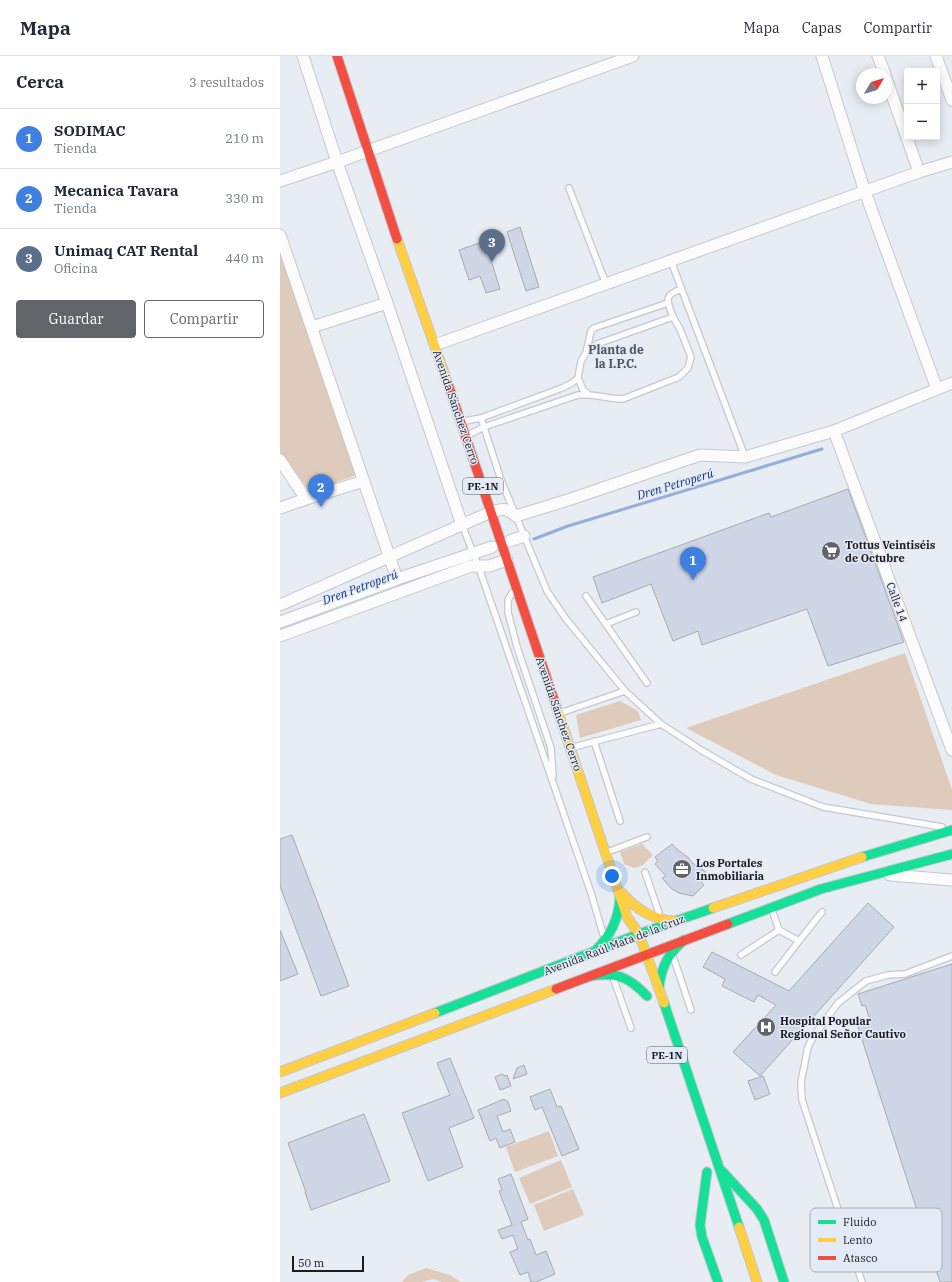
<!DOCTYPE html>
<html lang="es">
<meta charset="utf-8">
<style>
:root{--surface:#fff;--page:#f2f2f3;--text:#1f2937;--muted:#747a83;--line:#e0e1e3;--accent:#61656a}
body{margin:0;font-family:"IBM Plex Serif",serif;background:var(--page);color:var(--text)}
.controls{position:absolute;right:12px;top:12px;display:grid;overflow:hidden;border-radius:4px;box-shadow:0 2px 10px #0003}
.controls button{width:36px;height:36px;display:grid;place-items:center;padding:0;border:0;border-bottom:1px solid var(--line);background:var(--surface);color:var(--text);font:20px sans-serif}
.compass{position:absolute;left:576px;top:12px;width:36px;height:36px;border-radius:50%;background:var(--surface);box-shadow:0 2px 10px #0003;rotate:52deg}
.scale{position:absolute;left:12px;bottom:10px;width:72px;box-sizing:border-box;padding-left:4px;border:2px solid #191c20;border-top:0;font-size:11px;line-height:14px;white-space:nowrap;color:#191c20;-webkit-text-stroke:3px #e4ebf7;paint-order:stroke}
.you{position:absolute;left:332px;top:820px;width:14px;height:14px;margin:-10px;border:3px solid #fff;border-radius:50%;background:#1a73e8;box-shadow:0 0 0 6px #1a73e833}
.badge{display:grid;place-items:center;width:26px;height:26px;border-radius:50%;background:var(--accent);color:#fff;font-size:13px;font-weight:700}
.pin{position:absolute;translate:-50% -33px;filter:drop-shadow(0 1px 2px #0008)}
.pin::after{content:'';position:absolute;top:21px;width:14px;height:12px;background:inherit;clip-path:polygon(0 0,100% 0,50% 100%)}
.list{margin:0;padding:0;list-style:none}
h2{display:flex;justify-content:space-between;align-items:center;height:52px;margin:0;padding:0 16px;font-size:17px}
h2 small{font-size:13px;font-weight:400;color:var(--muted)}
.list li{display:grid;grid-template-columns:26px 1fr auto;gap:12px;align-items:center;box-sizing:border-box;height:60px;padding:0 16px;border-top:1px solid var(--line)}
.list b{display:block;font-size:15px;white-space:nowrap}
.list p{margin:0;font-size:13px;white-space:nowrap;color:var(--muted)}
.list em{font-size:13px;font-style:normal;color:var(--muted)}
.actions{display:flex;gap:8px;padding:12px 16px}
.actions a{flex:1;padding:9px 0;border:1px solid var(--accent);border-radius:4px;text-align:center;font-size:14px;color:var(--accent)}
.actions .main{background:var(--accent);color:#fff}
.map{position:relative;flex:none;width:672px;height:1226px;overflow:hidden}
header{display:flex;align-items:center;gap:24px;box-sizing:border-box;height:56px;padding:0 20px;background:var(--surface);border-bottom:1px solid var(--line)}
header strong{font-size:19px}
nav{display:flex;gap:22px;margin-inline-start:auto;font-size:14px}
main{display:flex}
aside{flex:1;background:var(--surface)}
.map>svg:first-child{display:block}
.green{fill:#dfcbbb}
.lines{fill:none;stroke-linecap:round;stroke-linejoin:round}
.stream{stroke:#95afdc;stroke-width:3}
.building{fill:#cfd7e6;stroke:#a7aaaf}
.lane-casing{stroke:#c5c8ce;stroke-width:8}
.street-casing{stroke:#c5c8ce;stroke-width:13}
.fast-casing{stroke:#c5c8ce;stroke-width:11}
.slow-casing{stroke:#c5c8ce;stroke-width:11}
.jam-casing{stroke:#c5c8ce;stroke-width:11}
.lane{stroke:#fcfcfd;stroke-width:5.5}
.street{stroke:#fcfcfd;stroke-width:11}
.fast{stroke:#16e098;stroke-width:9}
.slow{stroke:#ffcf43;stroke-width:9}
.jam{stroke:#f24e42;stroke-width:9}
.labels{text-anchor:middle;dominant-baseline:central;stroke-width:3;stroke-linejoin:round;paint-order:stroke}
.shield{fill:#e4ebf7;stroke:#565a60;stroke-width:1}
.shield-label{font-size:10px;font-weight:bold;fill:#191c20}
.street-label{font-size:11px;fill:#191c20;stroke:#e4ebf7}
.poi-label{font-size:11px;font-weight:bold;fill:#191c20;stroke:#e4ebf7;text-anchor:start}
.neighbourhood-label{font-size:12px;font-weight:bold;fill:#505660;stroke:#e4ebf7}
.water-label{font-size:12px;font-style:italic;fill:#0e377e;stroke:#e4ebf7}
.key{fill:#e4ebf7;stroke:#a7adb6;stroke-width:1}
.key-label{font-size:11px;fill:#191c20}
</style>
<header>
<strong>Mapa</strong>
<nav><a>Mapa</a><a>Capas</a><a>Compartir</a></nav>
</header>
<main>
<aside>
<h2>Cerca<small>3 resultados</small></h2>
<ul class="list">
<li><span class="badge" style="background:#3f7fe0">1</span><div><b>SODIMAC</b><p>Tienda</p></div><em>210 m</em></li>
<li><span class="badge" style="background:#3f7fe0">2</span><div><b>Mecanica Tavara</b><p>Tienda</p></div><em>330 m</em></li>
<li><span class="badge" style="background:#5c6f8a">3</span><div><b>Unimaq CAT Rental</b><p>Oficina</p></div><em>440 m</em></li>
</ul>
<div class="actions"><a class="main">Guardar</a><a>Compartir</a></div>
</aside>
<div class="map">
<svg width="672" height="1226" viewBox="0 0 672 1226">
<rect width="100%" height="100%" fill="#e8ecf3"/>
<path class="green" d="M0,194L79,418L30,436L0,396Z
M625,597L672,734V754L591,748L496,719L406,672Z
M340,645L358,655L361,664L300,682L296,659Z
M362,788L373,799L363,809L354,812L344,808L340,796Z
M269,1075L278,1100L235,1116L226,1091Z
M281,1104L292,1131L250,1148L239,1122Z
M293,1133L304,1159L264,1175L254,1149Z
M146,1212L170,1219L181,1226H162L153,1223L141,1226H122L128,1219Z"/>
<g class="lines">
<path class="stream" d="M254,483L288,470L542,393"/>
</g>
<path class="building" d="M240,171L259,231L246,235L227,176Z
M205,185L220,233L206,237L200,220L189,224L179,194Z
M568,433L624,586L548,610L527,553L422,589L418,575L393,585L371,528L322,547L313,521L489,457L491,461Z
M12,779L69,930L41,940L0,830V783Z
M392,788L398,794L409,802H408L415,809L426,816L419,823L424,829L413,840L399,837L392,833L382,822L386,820L375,808L378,805L375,801Z
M588,847L614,871L480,1020L453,996L496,949L478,939L474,946L442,930L445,923L423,911L432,896L509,935Z
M0,874L18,918L0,925Z
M672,908V1226H660L577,968L590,964L585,949L582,950L578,938Z
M170,1002L194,1062L169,1072L183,1111L148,1125L122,1057L170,1039L157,1007Z
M244,1009L247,1018L233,1023L237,1012Z
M222,1018L225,1020L227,1019L231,1030L220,1034L215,1021Z
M483,1020L490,1038L475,1044L468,1025Z
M270,1033L277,1051L281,1050L299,1093L282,1100L262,1051L255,1054L250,1041Z
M224,1043L228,1046L231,1055L217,1060L223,1076L230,1073L235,1086L220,1092L216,1082L210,1085L198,1054Z
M84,1058L110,1125L31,1154L25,1136H26L8,1087Z
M231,1118L248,1163L241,1166L248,1184L250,1183L256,1199L266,1195L275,1218L256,1226H251L248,1216L240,1219L230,1196L238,1193L233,1179L222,1183L218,1174L232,1169L219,1135L222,1134L218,1123Z"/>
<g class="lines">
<defs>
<path id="lane" d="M289,132L326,228
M391,205L465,401
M393,261C387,244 383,240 401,233
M306,297L311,275L314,272L388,247
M298,322L303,334L307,337
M201,362L221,424L267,535L286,563L345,635L381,668L421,694L471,723L543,751L662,771
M185,365L201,362L282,332L292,327L298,322L301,305L306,297L317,288L393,261L400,273L411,301L408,312L399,321L343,343C327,343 313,337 298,339L204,371L190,378
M182,469L198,509L311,837L323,878
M232,537L228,544V556L237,591L271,692L273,720
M306,540L367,627
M326,568L356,556
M283,656L345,635
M314,685L340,765
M294,691L381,668
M330,795L367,781
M365,816L379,857
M519,885L542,856
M461,899L499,874L492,854
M394,903L411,954
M495,916L519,885L499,874
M334,924L351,972
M582,1226L522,1044L521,1026L528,991L533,981L558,947L586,925L608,919L625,918L672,900"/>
<path id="street" d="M23,0L57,106L107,247L182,469
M542,0L585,136L657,333
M598,0L605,18
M656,0L672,44
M606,22L639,116
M0,125L57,106L353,0
M0,179L117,523
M32,271L107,247
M155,289L639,116L672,106
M554,375L672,694
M0,404L26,443
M0,452L26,443L84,425
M230,485L244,480
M0,549L211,456C224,452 226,452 236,460L291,443L420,399L465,401L554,375L672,327
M0,566L117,523L212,491
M0,580L191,510H209L227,504
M610,819L672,824"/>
<path id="fast" d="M582,801L672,774
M448,868L541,833L672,798
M315,895C331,879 339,863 340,840
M311,920C337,916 349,921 367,940
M379,932C381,911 388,898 404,884
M384,947L459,1171
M155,957L359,878L433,852
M442,1115L477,1153L484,1164L504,1226
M427,1116L420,1169L422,1181L438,1226"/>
<path id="slow" d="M117,183L169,331
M276,650L347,861L359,878L384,947
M341,836C356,853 372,864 395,865
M433,852L582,801
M0,1016L155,957
M0,1037L276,933
M459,1171L477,1226"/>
<path id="jam" d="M57,0L117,183
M169,331L276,650
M276,933L448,868"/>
</defs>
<use href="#lane" class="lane-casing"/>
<use href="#street" class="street-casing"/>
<use href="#fast" class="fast-casing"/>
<use href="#slow" class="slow-casing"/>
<use href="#jam" class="jam-casing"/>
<use href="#lane" class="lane"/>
<use href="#street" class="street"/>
<use href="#fast" class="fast"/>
<use href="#slow" class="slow"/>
<use href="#jam" class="jam"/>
</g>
<defs>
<symbol id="supermarket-disc" viewBox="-11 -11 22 22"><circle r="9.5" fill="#61656a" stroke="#e4ebf7"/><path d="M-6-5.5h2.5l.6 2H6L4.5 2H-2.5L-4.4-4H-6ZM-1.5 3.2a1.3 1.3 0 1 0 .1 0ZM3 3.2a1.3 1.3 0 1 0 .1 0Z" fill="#fff"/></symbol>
<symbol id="office-disc" viewBox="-11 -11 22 22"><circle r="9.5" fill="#61656a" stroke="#e4ebf7"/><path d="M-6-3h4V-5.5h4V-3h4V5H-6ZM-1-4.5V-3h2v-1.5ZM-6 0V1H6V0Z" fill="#fff"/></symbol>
<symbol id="hospital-disc" viewBox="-11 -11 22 22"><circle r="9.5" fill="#61656a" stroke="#e4ebf7"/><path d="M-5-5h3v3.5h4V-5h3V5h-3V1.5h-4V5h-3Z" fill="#fff"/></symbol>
</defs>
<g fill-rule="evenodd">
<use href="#supermarket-disc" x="540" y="484" width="22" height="22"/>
<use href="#office-disc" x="391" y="802" width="22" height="22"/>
<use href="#hospital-disc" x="475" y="960" width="22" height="22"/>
</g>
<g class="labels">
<g class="shield">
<rect x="183" y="422" width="40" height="16" rx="3"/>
<rect x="367" y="991" width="40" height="16" rx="3"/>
</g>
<g class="shield-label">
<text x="203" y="430">PE-1N</text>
<text x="387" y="999">PE-1N</text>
</g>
<g class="street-label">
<text transform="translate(176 351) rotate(71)">Avenida Sánchez Cerro</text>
<text transform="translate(617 546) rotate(70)">Calle 14</text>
<text transform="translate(279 658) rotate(71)">Avenida Sánchez Cerro</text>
<text transform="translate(334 889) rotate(-21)">Avenida Raúl Mata de la Cruz</text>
</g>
<g class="poi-label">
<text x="565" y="489">Tottus Veintiséis<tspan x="565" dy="13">de Octubre</tspan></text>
<text x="416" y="807">Los Portales<tspan x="416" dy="13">Inmobiliaria</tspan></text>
<text x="500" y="965">Hospital Popular<tspan x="500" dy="13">Regional Señor Cautivo</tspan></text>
</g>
<g class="neighbourhood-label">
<text x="336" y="293">Planta de<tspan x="336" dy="14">la I.P.C.</tspan></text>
</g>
<g class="water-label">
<text transform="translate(395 428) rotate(-17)">Dren Petroperú</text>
<text transform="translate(80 531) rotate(-20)">Dren Petroperú</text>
</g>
</g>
<rect x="530" y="1152" width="132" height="64" rx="6" class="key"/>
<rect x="538" y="1164" width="18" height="4" fill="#16e098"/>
<rect x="538" y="1182" width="18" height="4" fill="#ffcf43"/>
<rect x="538" y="1200" width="18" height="4" fill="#f24e42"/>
<g class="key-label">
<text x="563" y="1170">Fluido</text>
<text x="563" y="1188">Lento</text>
<text x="563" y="1206">Atasco</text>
</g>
</svg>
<div class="controls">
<button>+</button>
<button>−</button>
</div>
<svg class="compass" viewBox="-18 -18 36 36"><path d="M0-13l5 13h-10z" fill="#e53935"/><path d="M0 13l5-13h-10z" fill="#747a83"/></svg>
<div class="scale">50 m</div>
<div class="you"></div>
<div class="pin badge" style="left:413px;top:524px;background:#3f7fe0">1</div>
<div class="pin badge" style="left:41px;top:451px;background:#3f7fe0">2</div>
<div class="pin badge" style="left:212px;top:206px;background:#5c6f8a">3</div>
</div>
</main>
